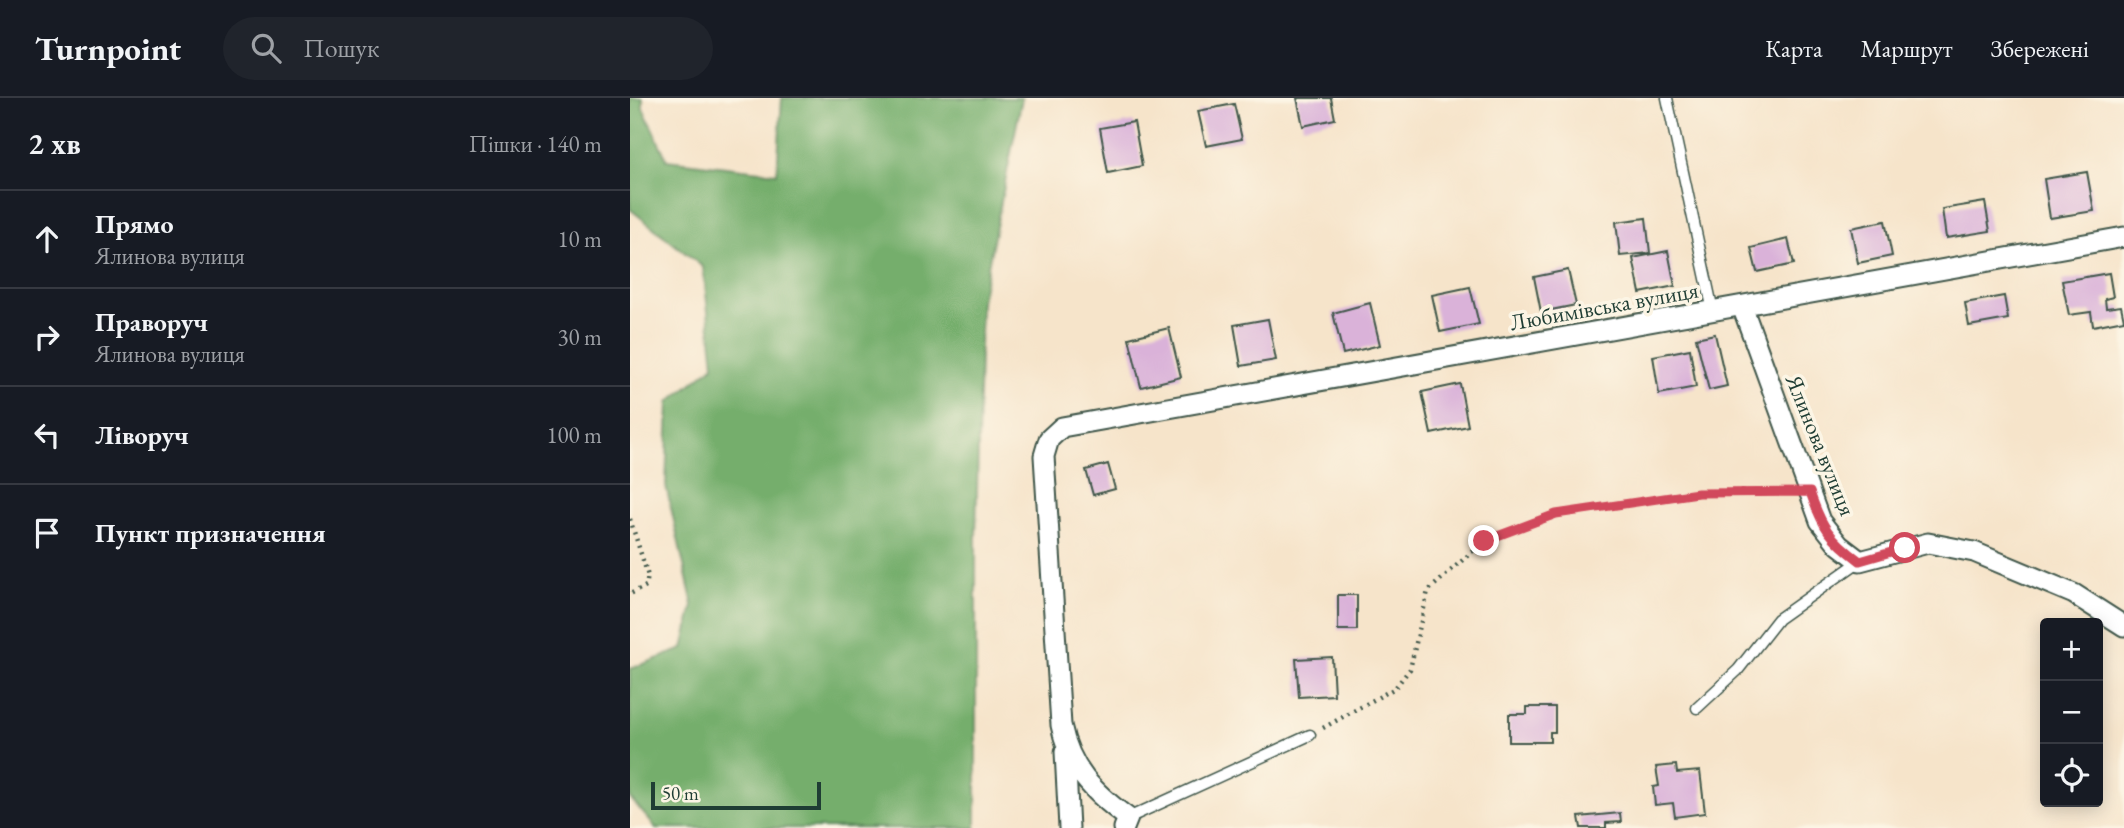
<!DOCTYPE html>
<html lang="uk">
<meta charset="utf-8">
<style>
:root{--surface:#171b24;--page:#20242c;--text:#f1f3f6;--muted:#9ea1a6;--line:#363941}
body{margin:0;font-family:"EB Garamond",serif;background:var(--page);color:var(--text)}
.controls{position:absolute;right:21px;bottom:21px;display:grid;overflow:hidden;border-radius:7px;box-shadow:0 4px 18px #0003}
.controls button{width:63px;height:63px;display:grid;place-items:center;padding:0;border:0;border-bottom:2px solid var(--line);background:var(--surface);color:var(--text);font:35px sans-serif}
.scale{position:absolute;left:21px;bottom:18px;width:170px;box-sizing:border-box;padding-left:7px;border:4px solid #1f3d34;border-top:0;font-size:19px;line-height:24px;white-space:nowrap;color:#1f3d34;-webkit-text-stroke:5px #fcf5e5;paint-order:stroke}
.stop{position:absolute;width:21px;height:21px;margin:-16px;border:5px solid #d1495b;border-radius:50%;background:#fff}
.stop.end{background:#d1495b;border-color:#fff;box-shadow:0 2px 7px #0008}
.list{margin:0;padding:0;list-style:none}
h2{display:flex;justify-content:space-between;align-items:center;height:91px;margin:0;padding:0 28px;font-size:30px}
h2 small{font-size:23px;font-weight:400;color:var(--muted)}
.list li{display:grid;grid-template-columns:46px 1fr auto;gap:21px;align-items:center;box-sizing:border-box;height:98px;padding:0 28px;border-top:2px solid var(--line)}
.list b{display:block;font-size:26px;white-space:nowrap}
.list p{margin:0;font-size:23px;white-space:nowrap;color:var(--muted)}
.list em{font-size:23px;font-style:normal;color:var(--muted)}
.icon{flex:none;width:38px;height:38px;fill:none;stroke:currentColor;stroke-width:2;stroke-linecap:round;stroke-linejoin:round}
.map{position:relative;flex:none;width:1494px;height:730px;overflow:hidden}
header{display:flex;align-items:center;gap:42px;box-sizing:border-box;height:98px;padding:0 35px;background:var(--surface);border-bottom:2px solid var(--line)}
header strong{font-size:33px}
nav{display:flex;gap:38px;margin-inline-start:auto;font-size:24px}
.search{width:490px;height:63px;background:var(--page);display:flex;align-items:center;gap:18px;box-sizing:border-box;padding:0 24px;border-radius:38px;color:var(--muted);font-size:26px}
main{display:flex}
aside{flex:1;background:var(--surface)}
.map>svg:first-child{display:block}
.forest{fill:#74ae6c;stroke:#4a7650;stroke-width:2}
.building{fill:#dab2d9}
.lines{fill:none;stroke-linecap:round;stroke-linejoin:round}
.lane-casing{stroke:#3f564a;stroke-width:13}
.street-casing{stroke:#3f564a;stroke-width:23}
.path{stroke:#3f564a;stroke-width:4.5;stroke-dasharray:2 5;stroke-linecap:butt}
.lane{stroke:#fff;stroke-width:10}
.street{stroke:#fff;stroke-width:19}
.route{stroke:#d1495b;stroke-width:9}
.labels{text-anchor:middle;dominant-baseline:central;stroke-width:7;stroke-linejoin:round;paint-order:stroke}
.street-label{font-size:23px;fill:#1f3d34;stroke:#fcf5e5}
</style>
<header>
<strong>Turnpoint</strong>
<div class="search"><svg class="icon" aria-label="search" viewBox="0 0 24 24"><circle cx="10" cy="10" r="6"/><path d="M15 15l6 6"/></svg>Пошук</div>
<nav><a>Карта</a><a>Маршрут</a><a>Збережені</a></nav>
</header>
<main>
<aside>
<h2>2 хв<small>Пішки · 140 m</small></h2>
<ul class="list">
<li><svg class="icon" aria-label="ahead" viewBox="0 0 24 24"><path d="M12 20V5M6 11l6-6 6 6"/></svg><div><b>Прямо</b><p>Ялинова вулиця</p></div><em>10 m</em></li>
<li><svg class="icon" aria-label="right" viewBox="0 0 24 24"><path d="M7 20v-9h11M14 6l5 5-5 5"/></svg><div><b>Праворуч</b><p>Ялинова вулиця</p></div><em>30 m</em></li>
<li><svg class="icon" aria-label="left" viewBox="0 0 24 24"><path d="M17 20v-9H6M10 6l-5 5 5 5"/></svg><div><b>Ліворуч</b></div><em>100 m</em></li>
<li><svg class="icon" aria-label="arrive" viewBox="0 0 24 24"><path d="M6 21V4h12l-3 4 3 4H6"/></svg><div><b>Пункт призначення</b></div></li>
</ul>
</aside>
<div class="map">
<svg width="1494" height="730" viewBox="0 0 1494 730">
<rect width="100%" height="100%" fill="#fcf5e5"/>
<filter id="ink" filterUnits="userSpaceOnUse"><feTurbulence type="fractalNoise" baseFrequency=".0143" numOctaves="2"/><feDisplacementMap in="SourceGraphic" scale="14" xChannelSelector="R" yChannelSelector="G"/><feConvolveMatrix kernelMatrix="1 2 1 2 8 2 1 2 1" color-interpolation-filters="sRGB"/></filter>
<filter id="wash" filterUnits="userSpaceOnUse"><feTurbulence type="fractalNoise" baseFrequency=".00686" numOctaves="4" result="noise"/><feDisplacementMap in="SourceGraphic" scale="28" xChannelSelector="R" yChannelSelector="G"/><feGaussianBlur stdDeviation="1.57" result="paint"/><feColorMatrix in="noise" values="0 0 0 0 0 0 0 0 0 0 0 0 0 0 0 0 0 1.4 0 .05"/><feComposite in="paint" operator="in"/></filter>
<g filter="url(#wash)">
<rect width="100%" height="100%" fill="#f6e4ca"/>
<path class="forest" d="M0,0H13V10L37,62L147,75L152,0H392L351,203L346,440V730H26L0,700V571L53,551L63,507L36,388L39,304L84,267L73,169L0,111Z"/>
<g id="blocks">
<path class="building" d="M667,0H701L705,21L673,28Z
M604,6L612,41L576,48L568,13Z
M504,24L512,68L478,75L470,30Z
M1457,74L1464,113L1420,120L1414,81Z
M1355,104L1360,133L1316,140L1312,111Z
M1016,120L1020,155L990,158L986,124Z
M1255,123L1262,158L1228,165L1221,130Z
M1158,141L1164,166L1127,174L1121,150Z
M1038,153L1045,188L1010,195L1003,160Z
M938,172L946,207L911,214L904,179Z
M1479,175L1483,199L1475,201L1476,210L1491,208L1494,222L1463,228L1461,214L1439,217L1432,183Z
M840,189L849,226L810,234L802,197Z
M1374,198L1378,221L1339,228L1335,205Z
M740,205L750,247L713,256L703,215Z
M638,221L646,262L611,268L604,227Z
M539,230L551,279L511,289L499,240Z
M1085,236L1097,288L1079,292L1066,240Z
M1060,251L1066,289L1029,296L1023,258Z
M830,286L838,328L801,336L792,294Z
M478,366L485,391L463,397L456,372Z
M708,497H727V532H708Z
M702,559L704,597L669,599L666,561Z
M897,609H925V634H920V644H879V616H897Z
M1046,667L1047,675L1070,673L1075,715L1045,719L1043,705L1025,707L1023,689L1029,688L1026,669Z
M990,715L991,724L976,725V730H951L949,719Z"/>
</g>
</g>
<g filter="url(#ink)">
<use href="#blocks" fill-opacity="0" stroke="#3f564a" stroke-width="2"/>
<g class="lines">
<defs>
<path id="lane" d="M1037,0L1083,213
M1067,610L1108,572L1148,521L1230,463
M498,720L680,637"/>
<path id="street" d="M1112,208L1190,423L1209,447L1230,463L1298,445L1344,454L1444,496L1494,528
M435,654L439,730
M494,730L498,720C463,694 440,671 431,627L414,358L419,341L432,329L1494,139"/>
</defs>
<use href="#lane" class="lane-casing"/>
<use href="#street" class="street-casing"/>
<path class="path" d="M0,421L18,478L16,488L0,496
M693,630L765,590L780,571L798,493L854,443L926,416L1068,395L1158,394"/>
<use href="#lane" class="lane"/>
<use href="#street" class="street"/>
</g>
</g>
<g class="lines" filter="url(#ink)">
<path class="route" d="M854,443L926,416L1068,395L1180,394C1192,429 1200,441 1230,463L1275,450"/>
</g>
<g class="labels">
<g class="street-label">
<text transform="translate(974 208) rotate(-10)">Любимівська вулиця</text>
<text transform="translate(1191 347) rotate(68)">Ялинова вулиця</text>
</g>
</g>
</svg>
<div class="controls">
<button>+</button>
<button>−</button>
<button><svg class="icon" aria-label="locate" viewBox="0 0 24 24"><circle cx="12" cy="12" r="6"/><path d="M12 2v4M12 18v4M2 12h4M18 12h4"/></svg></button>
</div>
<div class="scale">50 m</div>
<div class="stop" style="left:1275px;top:450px"></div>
<div class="stop end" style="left:854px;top:443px"></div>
</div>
</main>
